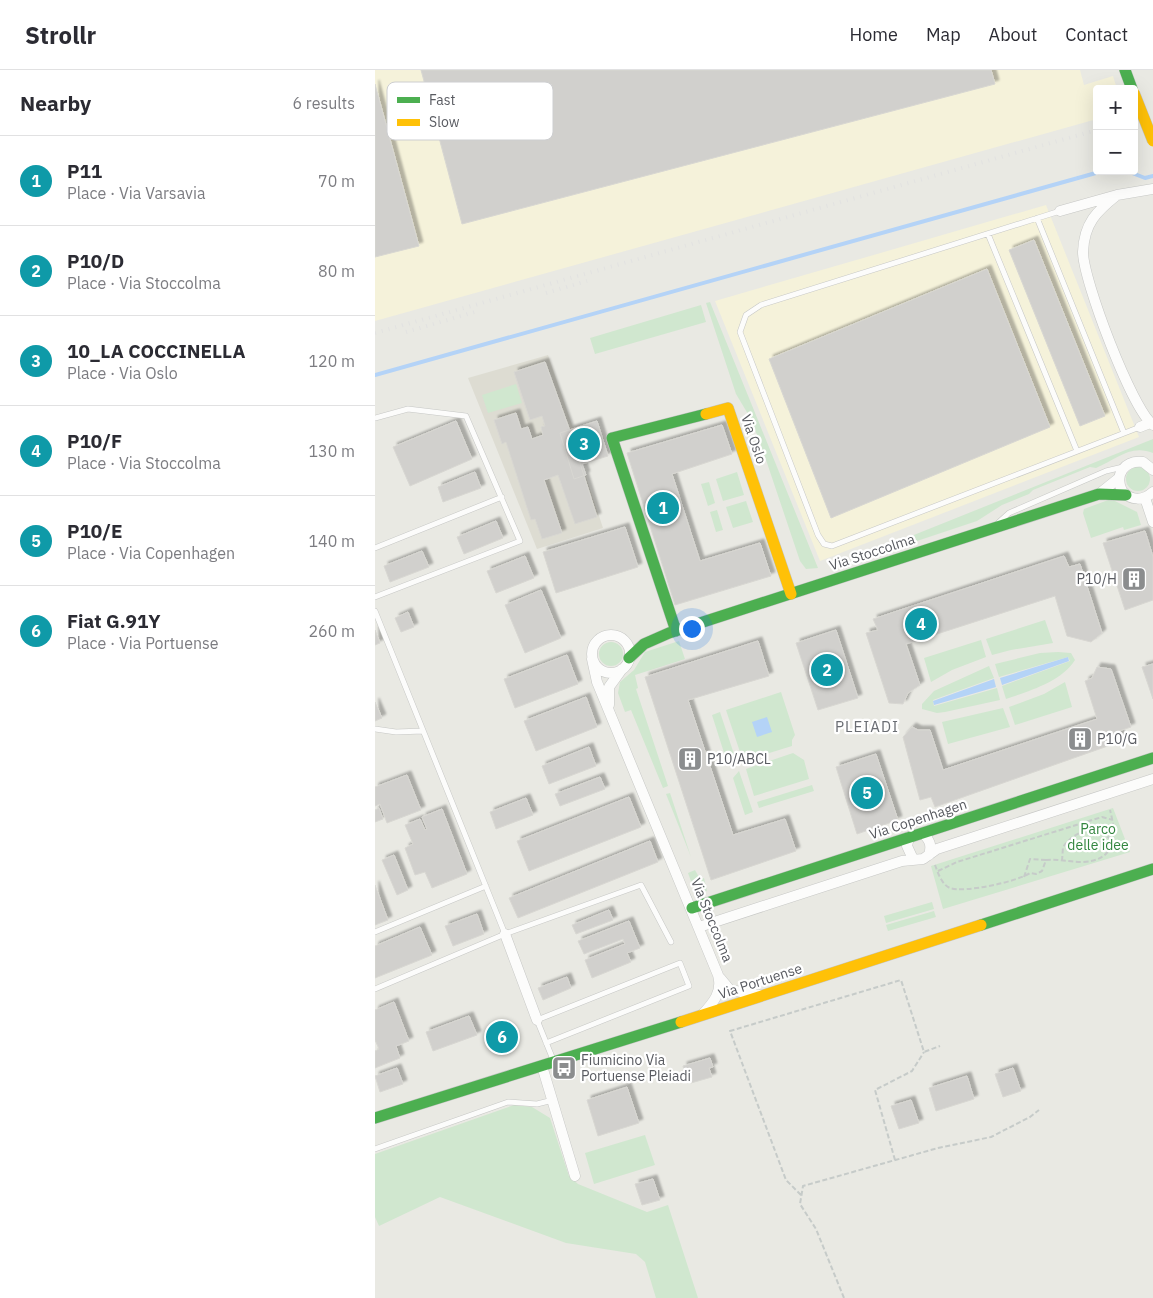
<!DOCTYPE html>
<meta charset="utf-8">
<style>
:root{--surface:#fff;--page:#f2f2f3;--text:#2b2b33;--muted:#7c7c81;--line:#e1e1e2;--accent:#ea580c}
body{margin:0;font-family:"IBM Plex Sans",sans-serif;background:var(--page);color:var(--text)}
.controls{position:absolute;right:15px;top:15px;display:grid;overflow:hidden;border-radius:5px;box-shadow:0 5px 20px #0002}
.controls button{width:45px;height:45px;display:grid;place-items:center;padding:0;border:0;border-bottom:1px solid var(--line);background:var(--surface);color:var(--text);font:25px sans-serif}
.you{position:absolute;left:316px;top:558px;width:18px;height:18px;margin:-12px;border:4px solid #fff;border-radius:50%;background:#1a73e8;box-shadow:0 0 0 8px #1a73e833}
.badge{display:grid;place-items:center;width:32px;height:32px;border-radius:50%;background:var(--accent);color:#fff;font-size:16px;font-weight:700}
.pin{position:absolute;translate:-50% -50%;border:2px solid #fff;box-shadow:0 1px 5px #0006}
.list{margin:0;padding:0;list-style:none}
h2{display:flex;justify-content:space-between;align-items:center;height:65px;margin:0;padding:0 20px;font-size:21px}
h2 small{font-size:16px;font-weight:400;color:var(--muted)}
.list li{display:grid;grid-template-columns:32px 1fr auto;gap:15px;align-items:center;box-sizing:border-box;height:90px;padding:0 20px;border-top:1px solid var(--line)}
.list b{display:block;font-size:19px;white-space:nowrap}
.list p{margin:0;font-size:16px;white-space:nowrap;color:var(--muted)}
.list em{font-size:16px;font-style:normal;color:var(--muted)}
.map{position:relative;flex:none;width:778px;height:1228px;overflow:hidden}
header{display:flex;align-items:center;gap:30px;box-sizing:border-box;height:70px;padding:0 25px;background:var(--surface);border-bottom:1px solid var(--line)}
header strong{font-size:24px}
nav{display:flex;gap:28px;margin-inline-start:auto;font-size:18px}
main{display:flex}
aside{flex:1;background:var(--surface)}
.map>svg:first-child{display:block}
.commercial{fill:#f5f2da}
.education{fill:#dddcd2}
.green{fill:#d0e7cf}
.water{fill:#b4d3f7}
.lines{fill:none;stroke-linecap:round;stroke-linejoin:round}
.stream{stroke:#b4d3f7;stroke-width:4}
.building{fill:#d1d0cd;stroke:#d8d7d2;filter:url(#shadow)}
.lane-casing{stroke:#c6c7c5;stroke-width:6}
.street-casing{stroke:#c6c7c5;stroke-width:11}
.fast-casing{stroke:#c4c5c4;stroke-width:12}
.slow-casing{stroke:#c4c5c4;stroke-width:12}
.path{stroke:#c6cbc9;stroke-width:2;stroke-dasharray:5 2.5;stroke-linecap:butt}
.lane{stroke:#fcfcfb;stroke-width:5}
.street{stroke:#fcfcfb;stroke-width:10}
.fast{stroke:#4caf50;stroke-width:11}
.slow{stroke:#ffc107;stroke-width:11}
.rail{stroke:#e2e2e1;stroke-width:4;stroke-dasharray:1 6;stroke-linecap:butt}
.slow-bridge-casing{stroke:#c4c5c4;stroke-width:12;stroke-linecap:butt}
.slow-bridge{stroke:#ffc107;stroke-width:11}
.labels{text-anchor:middle;dominant-baseline:central;stroke-width:4.5;stroke-linejoin:round;paint-order:stroke}
.street-label{font-size:14px;fill:#595b61;stroke:#fff}
.poi-label{font-size:14px;fill:#595b61;stroke:#fff;text-anchor:start}
.park-label{font-size:14px;fill:#33863f;stroke:#fff}
.neighbourhood-label{font-size:15px;letter-spacing:1px;fill:#6a6d73;stroke:#fff}
.key{fill:#fff;stroke:#cdced0;stroke-width:1}
.key-label{font-size:14px;fill:#595b61}
</style>
<header>
<strong>Strollr</strong>
<nav><a>Home</a><a>Map</a><a>About</a><a>Contact</a></nav>
</header>
<main>
<aside>
<h2>Nearby<small>6 results</small></h2>
<ul class="list">
<li><span class="badge" style="background:#0f9aa8">1</span><div><b>P11</b><p>Place · Via Varsavia</p></div><em>70 m</em></li>
<li><span class="badge" style="background:#0f9aa8">2</span><div><b>P10/D</b><p>Place · Via Stoccolma</p></div><em>80 m</em></li>
<li><span class="badge" style="background:#0f9aa8">3</span><div><b>10_LA COCCINELLA</b><p>Place · Via Oslo</p></div><em>120 m</em></li>
<li><span class="badge" style="background:#0f9aa8">4</span><div><b>P10/F</b><p>Place · Via Stoccolma</p></div><em>130 m</em></li>
<li><span class="badge" style="background:#0f9aa8">5</span><div><b>P10/E</b><p>Place · Via Copenhagen</p></div><em>140 m</em></li>
<li><span class="badge" style="background:#0f9aa8">6</span><div><b>Fiat G.91Y</b><p>Place · Via Portuense</p></div><em>260 m</em></li>
</ul>
</aside>
<div class="map">
<svg width="778" height="1228" viewBox="0 0 778 1228">
<defs>
<filter id="shadow"><feDropShadow dx="4" dy="-4" stdDeviation="1" flood-color="#0004"/></filter>
</defs>
<rect width="100%" height="100%" fill="#e9e9e3"/>
<path class="commercial" d="M0,0H705L709,15L738,6L742,19H722V49L0,251Z
M671,135L764,367L445,491L340,231Z"/>
<path class="education" d="M173,285L198,358L222,351L233,386L207,394L228,458L162,479L93,308Z"/>
<path class="green" d="M335,232L443,498L431,499L425,491L387,378L376,349L361,324L331,233Z
M326,235L331,252L220,284L215,268Z
M141,314L147,333L113,343L107,325Z
M778,369V383C755,374 741,390 721,398L715,397L658,420L654,424L627,435L602,451L503,484L499,481Z
M751 409a12 12 0 1 1 24 0a12 12 0 1 1-24 0Z
M362,402L369,425L348,431L341,409Z
M334,412L340,433L333,436L326,414Z
M736,429L762,442L766,455L749,460L748,457L716,468L708,443L709,439Z
M371,431L378,452L358,458L351,437Z
M342,440L348,460L341,462L335,442Z
M670,550L678,573L636,580L617,585L611,569Z
M606,570L611,587L577,600L556,612L549,588Z
M304,571L310,589L260,605L263,618L261,619L293,716L288,718L256,640L250,642L243,623L245,612L259,600L270,582Z
M224 584a12 12 0 1 1 24 0a12 12 0 1 1-24 0Z
M683,582L696,583L700,590C686,612 654,621 631,629L627,616L695,591L693,587L624,607L620,594L665,583Z
M614,596L619,608L558,630L559,636L622,618L625,630L570,642L562,643L547,639V634L559,621Z
M690,612L697,637L640,655L634,637L669,624Z
M406,622L420,665L417,670V676L368,691L351,640Z
M628,638L635,657L573,674L567,652Z
M345,642L362,693L357,694L351,689L337,645Z
M418,683L429,690L434,709L379,726L371,699Z
M364,701L378,742L370,745L358,708Z
M437,715L439,721L384,738L382,732Z
M295,723L316,787L291,724Z
M738,738L755,782L568,839L556,796Z
M320,800L325,809L329,808L332,821L325,823L320,822L313,803Z
M557,832L559,839L511,853L509,846Z
M559,841L561,847L513,861L511,855Z
M139,1035L157,1037L175,1048L194,1106L203,1114L272,1142L293,1135L323,1228H281L270,1192L261,1184L191,1173L65,1127L4,1156L0,1147V1084Z
M270,1065L280,1095L219,1114L210,1083Z"/>
<path class="water" d="M693,587L694,591L627,615L625,608Z
M619,609L621,617L559,635L558,631Z
M392,647L397,662L382,667L377,652Z"/>
<g class="lines">
<path class="stream" d="M752,101L770,108L778,106
M0,305L728,101"/>
</g>
<path class="building" d="M46,0H616L620,14L87,154Z
M0,14L44,176L0,187Z
M659,170L730,346L705,356L634,180Z
M612,199L675,357L456,448L394,289Z
M170,292L195,361L202,376L205,393L222,447L200,454L183,405L169,410L187,463L167,469L160,449L156,450L131,372L127,374L119,350L141,343L146,359L153,357L157,369L168,365L166,357L170,356L167,346L155,350L139,302Z
M81,351L97,389L35,416L18,377Z
M222,351L233,386L207,394L211,405L199,409L185,363Z
M347,355L357,384L297,404L325,491L385,473L396,506L300,535L252,383Z
M100,402L106,418L68,432L63,417Z
M121,451L128,468L89,484L82,467Z
M250,457L263,497L181,523L168,482Z
M770,461L778,487V530L750,540L728,473Z
M47,481L54,497L15,512L9,496Z
M150,486L159,508L121,523L112,501Z
M689,486L694,497L705,494L727,563L716,572L692,566L680,526L531,574L545,615L533,623L528,634L514,633L491,563L503,560L498,549Z
M166,520L186,568L150,583L130,535Z
M33,542L39,557L26,562L20,548Z
M0,560L5,573L0,575Z
M461,560L483,628L443,640L421,573Z
M383,571L394,606L313,630L358,765L410,749L421,781L336,810L270,607Z
M192,585L203,614L140,638L129,609Z
M778,594V629L767,597Z
M722,597L736,599L756,657L744,661L747,671L560,737L556,727L545,730L528,667L537,657L543,660H555L568,700L722,649L710,611L717,608Z
M211,627L222,657L161,681L149,651Z
M0,632L7,648L0,651Z
M214,677L221,696L174,714L167,696Z
M501,684L523,750L482,764L461,697Z
M32,705L46,740L12,753L5,734L0,736V717Z
M225,707L230,719L185,736L180,724Z
M254,727L266,757L154,801L142,771Z
M151,728L158,745L121,759L115,742Z
M4,738L8,749L0,752V740Z
M67,739L92,804L57,818L50,802L40,805L30,778L38,774L30,755L45,749L50,760L52,759L47,747Z
M275,771L283,792L143,848L134,828Z
M19,785L33,820L22,825L7,790Z
M0,815L13,850L0,855Z
M234,840L238,850L201,864L197,855Z
M102,844L109,864L78,876L70,856Z
M254,851L265,878L252,883L256,892L217,908L210,890L250,874L248,869L209,884L203,871Z
M45,857L57,885L0,908V876Z
M192,907L196,918L168,930L163,918Z
M19,932L34,971L21,976L25,988L0,998V981L4,979L0,970V940Z
M94,946L102,965L58,981L51,962Z
M335,988L338,997L334,998L337,1007L316,1013L314,1004L310,1005L308,996Z
M22,998L28,1014L5,1022L0,1006Z
M638,998L646,1021L628,1027L620,1004Z
M592,1006L599,1029L561,1041L554,1018Z
M252,1017L264,1053L223,1066L212,1030Z
M536,1030L544,1053L524,1059L516,1036Z
M278,1109L285,1130L267,1135L260,1114Z"/>
<g class="lines">
<defs>
<path id="lane" d="M685,141L386,235L371,245L365,262L443,465L449,474L457,476L765,357
M662,148L749,363
M613,164L702,381
M0,348L33,339L91,346L145,471L0,527
M624,452L634,443L731,401L748,397
M0,478L127,427
M0,541L130,864
M0,659L21,662L48,661
M0,862L111,816
M0,919L130,864L266,815L296,872
M171,973L314,916L305,893L162,950L179,992
M0,1079L133,1032L162,1034L178,1030"/>
<path id="street" d="M742,125C722,141 709,153 708,182C708,210 757,339 778,355
M685,141L742,125L778,119
M765,357L775,353
M778,400L768,392C750,390 739,404 747,421C756,431 768,431 778,422
M724,424L744,408
M770,428L778,452
M217 584a19 19 0 1 1 38 0a19 19 0 1 1-38 0Z
M217,589L222,612L343,905C348,922 338,933 327,945
M234,635V617L247,599
M548,763C555,771 557,775 554,785
M534,767L532,776L538,789
M324,857L527,791L548,789L562,779L778,709
M130,864L162,950
M345,908L355,920L384,925
M167,996L200,1106"/>
<path id="fast" d="M750,0L757,19
M301,561L237,368L331,344
M254,588L269,574L294,563L724,424L751,425
M317,838L778,688
M606,855L778,799
M0,1048L306,952"/>
<path id="slow" d="M331,344L353,338L416,524
M306,952L606,855"/>
</defs>
<use href="#lane" class="lane-casing"/>
<use href="#street" class="street-casing"/>
<use href="#fast" class="fast-casing"/>
<use href="#slow" class="slow-casing"/>
<path class="path" d="M687,791L688,777C698,764 707,761 722,758L739,772
M560,795C563,803 567,815 575,818C590,823 641,812 655,803L661,804L667,801L671,790C683,789 695,792 707,792C741,791 742,766 735,740
M563,801L582,792L727,747L738,750
M649,807L655,789L671,790
M520,1090L500,1020L537,1001L549,982
M426,1125L411,1110L355,961L526,910L549,982L565,976
M469,1228L441,1159L425,1134L428,1116L563,1078L616,1067L655,1047L664,1040"/>
<use href="#lane" class="lane"/>
<use href="#street" class="street"/>
<use href="#fast" class="fast"/>
<use href="#slow" class="slow"/>
<path class="rail" d="M759,49L778,44
M171,223L212,211
M31,262L103,241
M0,263L722,60"/>
<defs>
<path id="slow-bridge" d="M759,23L778,71"/>
</defs>
<use href="#slow-bridge" class="slow-bridge-casing"/>
<use href="#slow-bridge" class="slow-bridge"/>
</g>
<defs>
<symbol id="building-square" viewBox="-11 -11 22 22"><rect x="-9" y="-9" width="18" height="18" rx="4" fill="#8b8d8e" stroke="#fff"/><path d="M-4-6H4V6H1V3H-1V6H-4ZM-2.5-4.3h1.7v1.8h-1.7ZM.8-4.3h1.7v1.8H.8ZM-2.5-1h1.7V.8h-1.7ZM.8-1h1.7V.8H.8Z" fill="#fff"/></symbol>
<symbol id="bus-square" viewBox="-11 -11 22 22"><rect x="-9" y="-9" width="18" height="18" rx="4" fill="#8b8d8e" stroke="#fff"/><path d="M-5-6H5V4H4V6H2V4H-2V6H-4V4H-5ZM-3.5-4V0h7V-4ZM-3.5 1.2v1.5H-2V1.2ZM2 1.2v1.5H3.5V1.2Z" fill="#fff"/></symbol>
</defs>
<g fill-rule="evenodd">
<use href="#building-square" x="745" y="495" width="28" height="28"/>
<use href="#building-square" x="691" y="655" width="28" height="28"/>
<use href="#building-square" x="301" y="675" width="28" height="28"/>
<use href="#bus-square" x="175" y="984" width="28" height="28"/>
</g>
<g class="labels">
<g class="street-label">
<text transform="translate(379 369) rotate(71)">Via Oslo</text>
<text transform="translate(497 482) rotate(-18)">Via Stoccolma</text>
<text transform="translate(543 749) rotate(-18)">Via Copenhagen</text>
<text transform="translate(337 850) rotate(68)">Via Stoccolma</text>
<text transform="translate(385 911) rotate(-18)">Via Portuense</text>
</g>
<g class="poi-label">
<text x="742" y="509" text-anchor="end">P10/H</text>
<text x="722" y="669">P10/G</text>
<text x="332" y="689">P10/ABCL</text>
<text x="206" y="990">Fiumicino Via<tspan x="206" dy="16">Portuense Pleiadi</tspan></text>
</g>
<g class="park-label">
<text x="723" y="759">Parco<tspan x="723" dy="16">delle idee</tspan></text>
</g>
<g class="neighbourhood-label">
<text x="492" y="656">PLEIADI</text>
</g>
</g>
<rect x="12" y="12" width="166" height="58" rx="8" class="key"/>
<rect x="22" y="27" width="23" height="6" fill="#4caf50"/>
<rect x="22" y="49" width="23" height="7" fill="#ffc107"/>
<g class="key-label">
<text x="54" y="35">Fast</text>
<text x="54" y="57">Slow</text>
</g>
</svg>
<div class="controls">
<button>+</button>
<button>−</button>
</div>
<div class="you"></div>
<div class="pin badge" style="left:288px;top:438px;background:#0f9aa8">1</div>
<div class="pin badge" style="left:452px;top:600px;background:#0f9aa8">2</div>
<div class="pin badge" style="left:209px;top:374px;background:#0f9aa8">3</div>
<div class="pin badge" style="left:546px;top:554px;background:#0f9aa8">4</div>
<div class="pin badge" style="left:492px;top:723px;background:#0f9aa8">5</div>
<div class="pin badge" style="left:127px;top:967px;background:#0f9aa8">6</div>
</div>
</main>
